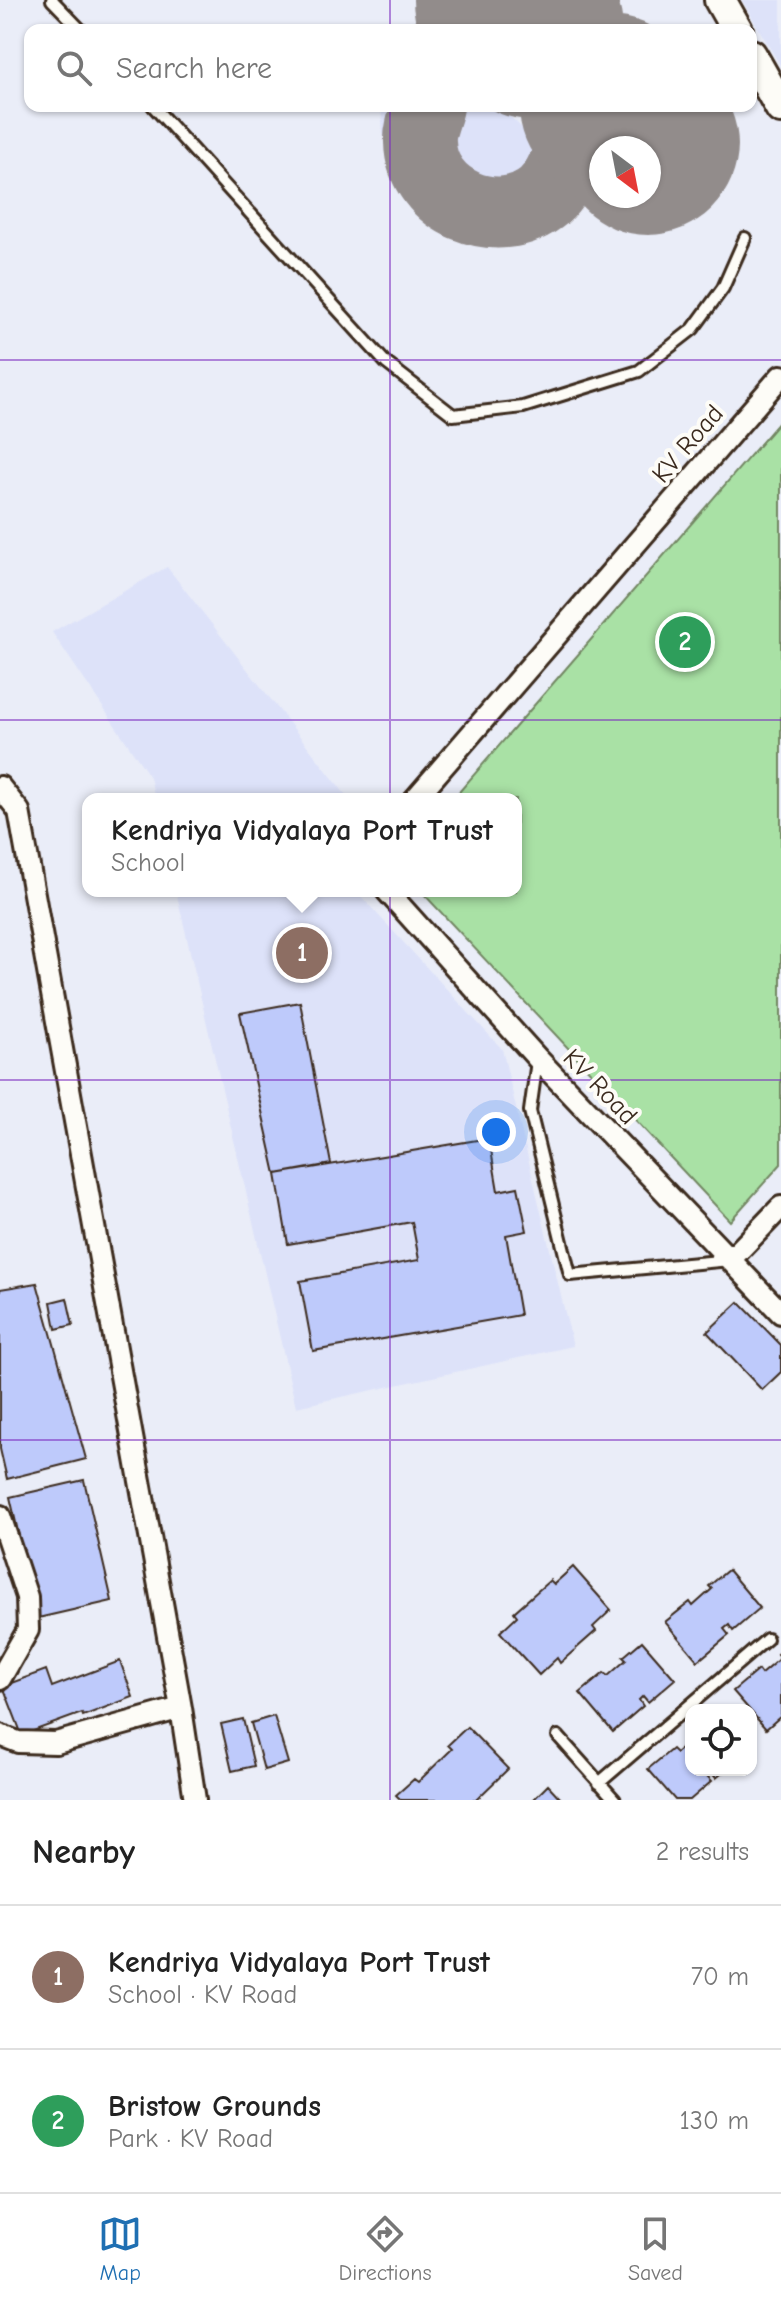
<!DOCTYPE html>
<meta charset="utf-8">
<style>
:root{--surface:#fff;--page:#f6f6f6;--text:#222;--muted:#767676;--line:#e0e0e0;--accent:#1f6fb2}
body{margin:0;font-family:"Comic Neue",sans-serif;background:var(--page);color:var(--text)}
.controls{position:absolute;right:24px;bottom:24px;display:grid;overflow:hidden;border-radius:16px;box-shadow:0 2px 6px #0004}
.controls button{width:72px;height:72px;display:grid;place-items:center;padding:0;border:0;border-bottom:2px solid var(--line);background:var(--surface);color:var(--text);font:40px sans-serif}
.compass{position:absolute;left:589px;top:136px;width:72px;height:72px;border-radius:50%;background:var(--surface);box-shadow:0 2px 6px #0004;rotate:148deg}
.you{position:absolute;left:496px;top:1132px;width:28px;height:28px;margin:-20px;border:6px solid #fff;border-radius:50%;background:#1a73e8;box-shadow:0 0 0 12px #1a73e833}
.badge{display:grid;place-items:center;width:52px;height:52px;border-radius:50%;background:var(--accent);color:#fff;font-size:26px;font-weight:700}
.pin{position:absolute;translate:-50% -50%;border:4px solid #fff;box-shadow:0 2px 8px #0006}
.popup{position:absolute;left:82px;top:793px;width:440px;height:104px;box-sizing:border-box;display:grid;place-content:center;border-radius:16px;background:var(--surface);filter:drop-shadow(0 2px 6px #0005);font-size:26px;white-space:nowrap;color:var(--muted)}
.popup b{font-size:30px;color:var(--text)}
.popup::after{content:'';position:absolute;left:50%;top:100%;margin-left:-16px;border:16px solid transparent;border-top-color:var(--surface)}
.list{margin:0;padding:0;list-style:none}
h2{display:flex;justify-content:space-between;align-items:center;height:104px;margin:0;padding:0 32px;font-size:34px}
h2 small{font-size:26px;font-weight:400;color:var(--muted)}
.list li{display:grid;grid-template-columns:52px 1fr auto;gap:24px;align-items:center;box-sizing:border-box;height:144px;padding:0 32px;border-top:2px solid var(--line)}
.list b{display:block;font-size:30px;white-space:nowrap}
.list p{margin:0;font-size:26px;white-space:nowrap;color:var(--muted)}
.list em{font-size:26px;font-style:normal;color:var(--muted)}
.icon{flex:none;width:44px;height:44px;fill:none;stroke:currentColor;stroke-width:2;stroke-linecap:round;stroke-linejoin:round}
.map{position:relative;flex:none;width:781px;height:1800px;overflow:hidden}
.search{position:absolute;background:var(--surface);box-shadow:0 2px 6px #0004;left:24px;right:24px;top:24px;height:88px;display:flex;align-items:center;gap:20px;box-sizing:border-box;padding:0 28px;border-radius:16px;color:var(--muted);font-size:30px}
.sheet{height:392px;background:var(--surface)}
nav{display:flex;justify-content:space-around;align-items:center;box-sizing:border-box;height:112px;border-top:2px solid var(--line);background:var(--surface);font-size:22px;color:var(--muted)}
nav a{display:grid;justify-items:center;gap:4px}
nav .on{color:var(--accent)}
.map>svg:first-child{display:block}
.built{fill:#dde2f9}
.green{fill:#a9e1a5;stroke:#728662;stroke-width:2}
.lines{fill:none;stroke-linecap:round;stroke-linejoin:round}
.taxiway{stroke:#928c8b;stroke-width:72}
.runway{stroke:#928c8b;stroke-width:180}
.building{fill:#becafb;stroke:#3b2a1e;stroke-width:2}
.lane-casing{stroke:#3b2a1e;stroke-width:16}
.street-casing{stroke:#3b2a1e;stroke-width:26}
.secondary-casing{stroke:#3b2a1e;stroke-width:36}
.lane{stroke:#fdfcf7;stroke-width:10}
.street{stroke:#fdfcf7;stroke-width:20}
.secondary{stroke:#fdfcf7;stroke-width:30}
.grid{fill:none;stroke:#7b2cbf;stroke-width:2;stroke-opacity:0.55}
.labels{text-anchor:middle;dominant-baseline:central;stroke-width:8;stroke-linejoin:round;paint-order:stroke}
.street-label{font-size:26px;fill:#3b2a1e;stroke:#fdfcf7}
</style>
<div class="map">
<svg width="781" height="1800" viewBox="0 0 781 1800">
<rect width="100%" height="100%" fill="#eaedf8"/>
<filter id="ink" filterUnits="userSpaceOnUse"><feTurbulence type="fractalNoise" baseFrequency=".0125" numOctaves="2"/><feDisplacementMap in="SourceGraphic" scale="16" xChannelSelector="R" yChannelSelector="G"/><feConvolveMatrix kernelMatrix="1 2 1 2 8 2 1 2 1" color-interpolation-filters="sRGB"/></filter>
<g filter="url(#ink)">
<path class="built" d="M742,0H781V67Z
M381,106H499L590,193L565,216L533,231L493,235L457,226L430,213L394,165L383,135Z
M167,567L349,799H155L150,777L52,632Z
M176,891H356L502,1049L573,1346L296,1407Z"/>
<path class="green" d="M781,420V1164L730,1221L421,891H516V799H453Z"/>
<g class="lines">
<path class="taxiway" d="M467,30L478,13L481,0
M428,106C425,117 419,131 420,142C421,202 499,234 544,196C556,185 563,170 569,154C574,139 578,122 576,106"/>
<path class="runway" d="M503,0L533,30
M609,106L648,145"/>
</g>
<path class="building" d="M300,1002L331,1164L276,1174L240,1013Z
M489,1138L498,1191L518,1187L527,1231L506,1235L520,1315L313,1351L300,1281L419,1260L412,1222L288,1244L276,1174Z
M37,1283L86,1459L7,1479L0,1449V1289Z
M67,1298L73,1325L56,1329L51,1302Z
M739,1302L781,1345V1372L762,1390L707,1332Z
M84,1480L112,1601L38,1618L10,1497Z
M573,1567L611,1610L593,1627L596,1631L560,1663L557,1658L539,1675L500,1632L517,1616L514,1612L550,1580L554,1584Z
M728,1570L760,1608L733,1631L729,1625L724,1629L729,1635L698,1661L665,1622L690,1602L693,1606L712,1589L709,1586Z
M642,1641L675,1679L648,1702L643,1696L639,1700L643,1706L613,1732L580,1693L604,1673L608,1676L626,1660L623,1657Z
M781,1651V1716L766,1729L733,1691L758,1670L761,1674L780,1658L777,1654Z
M120,1661L133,1697L83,1716L82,1713L22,1735L3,1686L46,1670L52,1687Z
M274,1716L288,1763L264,1770L251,1723Z
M243,1719L254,1766L232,1771L221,1724Z
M467,1727L508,1769L476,1800H401L396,1795L414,1779L418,1782L452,1749L448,1745Z
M691,1740V1770H726L716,1778L711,1772L707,1776L712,1781L690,1800H675L648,1769L672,1749L676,1753Z
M548,1785L562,1800H533Z"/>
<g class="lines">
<defs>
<path id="lane" d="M52,0L81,30
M153,106L386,363L453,415L523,407L639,371L693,329L723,288L745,238
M537,1061L530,1111L570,1275L730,1260
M558,1736L615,1800
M599,1783L767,1639"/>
<path id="street" d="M0,787L19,811L181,1708L195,1800
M415,799L781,376
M387,891L538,1059L781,1313
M730,1260L781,1207
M0,1516L27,1597L28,1630L0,1679
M0,1735L18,1742L56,1743L181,1708"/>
<path id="secondary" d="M720,0L737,30
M751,55L781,108"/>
</defs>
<use href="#lane" class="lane-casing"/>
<use href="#street" class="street-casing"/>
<use href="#secondary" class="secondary-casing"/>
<use href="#lane" class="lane"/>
<use href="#street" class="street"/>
<use href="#secondary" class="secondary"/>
</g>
</g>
<path class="grid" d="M390,0V30M390,106V1800M0,360H781M0,720H781M0,1080H781M0,1440H781"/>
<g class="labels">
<g class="street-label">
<text transform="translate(688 444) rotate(-49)">KV Road</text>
<text transform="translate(600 1087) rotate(46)">KV Road</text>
</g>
</g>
</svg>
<div class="controls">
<button><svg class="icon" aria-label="locate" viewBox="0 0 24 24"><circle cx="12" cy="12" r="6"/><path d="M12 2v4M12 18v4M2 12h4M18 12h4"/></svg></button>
</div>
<svg class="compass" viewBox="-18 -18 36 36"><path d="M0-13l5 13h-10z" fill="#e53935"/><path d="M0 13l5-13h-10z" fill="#767676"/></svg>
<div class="you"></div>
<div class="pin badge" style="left:302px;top:953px;background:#8d6e63">1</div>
<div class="popup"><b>Kendriya Vidyalaya Port Trust</b>School</div>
<div class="pin badge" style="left:685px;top:642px;background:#2e9e5b">2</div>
<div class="search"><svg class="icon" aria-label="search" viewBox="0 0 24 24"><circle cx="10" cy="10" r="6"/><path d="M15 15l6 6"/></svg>Search here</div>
</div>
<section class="sheet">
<h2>Nearby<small>2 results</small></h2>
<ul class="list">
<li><span class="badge" style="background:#8d6e63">1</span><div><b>Kendriya Vidyalaya Port Trust</b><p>School · KV Road</p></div><em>70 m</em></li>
<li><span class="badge" style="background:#2e9e5b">2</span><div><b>Bristow Grounds</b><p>Park · KV Road</p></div><em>130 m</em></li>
</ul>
</section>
<nav>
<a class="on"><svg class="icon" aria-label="map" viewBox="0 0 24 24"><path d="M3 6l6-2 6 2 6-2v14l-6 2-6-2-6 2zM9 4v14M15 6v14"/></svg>Map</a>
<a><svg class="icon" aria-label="directions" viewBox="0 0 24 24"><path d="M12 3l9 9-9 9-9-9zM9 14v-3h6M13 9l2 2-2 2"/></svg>Directions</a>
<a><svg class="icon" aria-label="saved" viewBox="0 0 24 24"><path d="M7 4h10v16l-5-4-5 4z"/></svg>Saved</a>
</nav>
